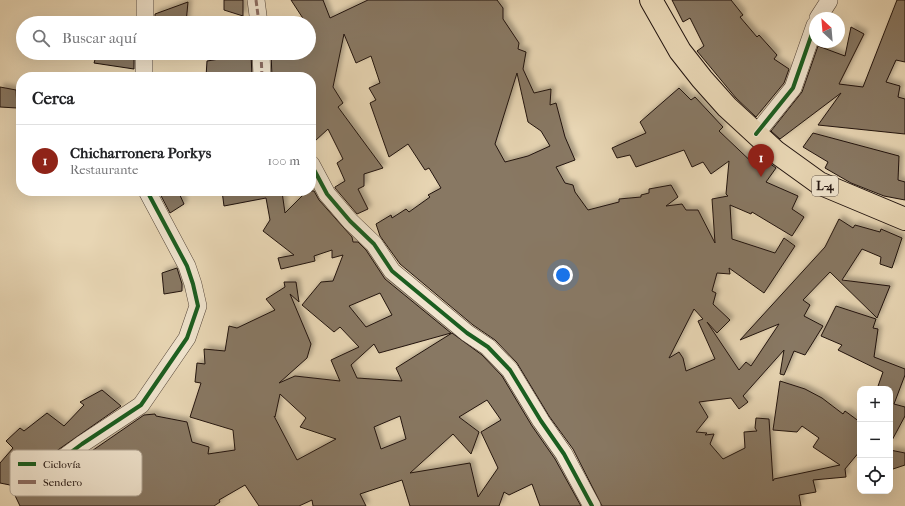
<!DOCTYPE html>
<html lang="es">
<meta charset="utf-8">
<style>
:root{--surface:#fff;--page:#f6f6f6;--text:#202124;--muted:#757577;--line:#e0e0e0;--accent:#8f2418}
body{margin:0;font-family:"IM FELL French Canon",serif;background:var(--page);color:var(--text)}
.controls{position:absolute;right:12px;bottom:12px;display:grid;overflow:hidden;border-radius:8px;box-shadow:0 4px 16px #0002}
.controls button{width:36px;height:36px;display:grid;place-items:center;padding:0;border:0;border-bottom:1px solid var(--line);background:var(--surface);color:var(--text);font:20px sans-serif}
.compass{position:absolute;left:809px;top:12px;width:36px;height:36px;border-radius:50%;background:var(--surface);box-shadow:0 4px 16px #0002;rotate:334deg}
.you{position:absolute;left:563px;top:275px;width:14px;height:14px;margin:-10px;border:3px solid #fff;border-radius:50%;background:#1a73e8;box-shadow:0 0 0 6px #1a73e833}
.badge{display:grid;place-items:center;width:26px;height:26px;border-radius:50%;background:var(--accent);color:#fff;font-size:13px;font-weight:700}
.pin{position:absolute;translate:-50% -33px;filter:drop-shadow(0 1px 2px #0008)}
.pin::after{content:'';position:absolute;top:21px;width:14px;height:12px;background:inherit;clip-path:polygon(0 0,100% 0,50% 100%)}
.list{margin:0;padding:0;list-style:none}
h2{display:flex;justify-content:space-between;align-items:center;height:52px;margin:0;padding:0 16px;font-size:17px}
h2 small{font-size:13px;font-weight:400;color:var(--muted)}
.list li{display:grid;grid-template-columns:26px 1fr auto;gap:12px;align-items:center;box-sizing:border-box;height:72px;padding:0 16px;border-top:1px solid var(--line)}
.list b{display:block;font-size:15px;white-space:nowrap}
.list p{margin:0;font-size:13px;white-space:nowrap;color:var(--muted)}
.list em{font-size:13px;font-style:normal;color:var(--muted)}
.icon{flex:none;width:22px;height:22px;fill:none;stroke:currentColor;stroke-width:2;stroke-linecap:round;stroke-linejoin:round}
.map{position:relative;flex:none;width:905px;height:506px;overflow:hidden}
.search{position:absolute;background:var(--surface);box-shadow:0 4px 16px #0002;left:16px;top:16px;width:300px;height:44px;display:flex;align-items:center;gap:10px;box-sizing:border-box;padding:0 14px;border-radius:22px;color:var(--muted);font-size:15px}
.panel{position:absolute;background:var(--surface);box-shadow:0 4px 16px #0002;left:16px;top:72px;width:300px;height:124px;border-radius:16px}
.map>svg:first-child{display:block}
.building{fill:#887864;stroke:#21130e;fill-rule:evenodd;filter:url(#shadow)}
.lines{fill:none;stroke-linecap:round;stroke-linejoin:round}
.minor-casing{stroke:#534438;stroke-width:18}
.primary-casing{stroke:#21130e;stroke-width:24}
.minor{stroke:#f0e4ce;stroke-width:17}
.primary{stroke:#e8d6b4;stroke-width:22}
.quiet{stroke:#8d6e63;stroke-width:3;stroke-dasharray:6 3;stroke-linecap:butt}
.cycleway-casing{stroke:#f0e4ce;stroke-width:6}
.cycleway{stroke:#1b5e20;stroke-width:4}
.labels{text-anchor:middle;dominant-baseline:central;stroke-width:3;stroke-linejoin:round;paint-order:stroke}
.shield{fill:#f0e4ce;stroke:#5f5248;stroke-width:1}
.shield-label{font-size:12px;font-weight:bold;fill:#21130e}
.key{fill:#f0e4ce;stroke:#b2a594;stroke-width:1}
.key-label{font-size:11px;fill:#21130e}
</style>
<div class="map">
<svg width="905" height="506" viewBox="0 0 905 506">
<defs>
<filter id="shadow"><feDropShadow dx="3.5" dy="-3.5" stdDeviation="2" flood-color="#0004"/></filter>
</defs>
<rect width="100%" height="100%" fill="#e8d6b4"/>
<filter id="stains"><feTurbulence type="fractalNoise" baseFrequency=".005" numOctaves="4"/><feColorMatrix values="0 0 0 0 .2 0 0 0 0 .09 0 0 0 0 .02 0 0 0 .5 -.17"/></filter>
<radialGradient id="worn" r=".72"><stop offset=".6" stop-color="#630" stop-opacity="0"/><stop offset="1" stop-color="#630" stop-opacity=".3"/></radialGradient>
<path class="building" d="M224,0H243V16L224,10Z
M291,0H323L330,18L368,0H497L503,8V19L519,43L518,49L526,52L523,69L534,93L551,89L550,105L556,103L565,137L575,160L556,167L565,183L573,185L575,192L588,210L619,202V199L641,197V195L649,193V189L671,185L678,197L666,206L682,204L686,210H698L715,243L712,199L728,196L726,194L729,161L711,174L703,162L692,167L684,150L636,167L630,155L617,158L612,148L646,133L640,122L679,88L691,100L695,97L723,127L719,131L759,169L765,160L776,168L766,182L798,196L792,209L804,217L792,236L752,212L751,214L730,205L732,239L775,253L784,238L795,246L764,293L729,268L730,274L717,273L712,291L716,293L713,304L730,320L717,333L707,322L739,370L746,362L751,366L779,324L740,340L825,247L839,219L853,228L855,225L880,232L881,229L902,238L892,268L880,264L881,257L862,249L842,280L890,286L877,318L830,272L803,300L810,305L804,316L823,326L805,355L794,351L784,375L780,374L784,350L743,396L748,402L739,409L731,398L699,402L708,417L696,432L707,433L705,435L714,434L710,444L723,459L745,448L744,432L757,431L755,428L756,418L769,419L773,481L774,479L840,465L813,447L819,438L802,426L797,432L773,430L780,381L805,389L822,398L843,414L845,411L860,422V451L845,469L846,477L813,480L816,492L799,495L801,506H602L573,449L549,416L517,363L495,340L473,325L400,264L380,236L376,224L391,215L392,218L406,209L409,212L430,197L428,195L441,188L429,168L425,170L408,144L389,157L370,103L376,100L369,88L380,83L371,56L356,63L344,34L333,87L343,103L338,107L383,168L364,174V186L358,189L368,209L357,214L335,188V187L345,181L337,163L343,159L328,129L315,141L311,131V77H272L271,53H309V23H306ZM517,73L528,122L541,131L550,146L528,156L505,162L495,144ZM694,309L703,319L698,321L715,359L686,371L683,358L679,352L669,358Z
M672,0H731L743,15L740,17L757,37L759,35L777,55L774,59L789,69L784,83L756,117L736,98L697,51L704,46L690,18L683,22Z
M897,0H905V62L896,60L886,82L900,86L898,97L905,99V134L818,125L841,93L780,139L771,131L802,92L818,46L845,56L851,27L864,34L839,84L863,87Z
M188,2L186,23H155V14Z
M97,53H134V69L94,63Z
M238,53H251L252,77H206L207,61L238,56Z
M0,87L16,90L17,108L0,107Z
M813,133L899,156L898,180L905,182V200L884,196L851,183L825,168L828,162L803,147Z
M178,191L184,204L170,213L159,192Z
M222,191L282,192L285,213L307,191H314L319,200L352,237L353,242H358L366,250L385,279L451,333L379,353L374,344L351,365L357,378L402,381L396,368L452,333L482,355L502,376L532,426L555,459L581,506H540L532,484L509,495L504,492L499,506H410L402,480L360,494L366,506H313L312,500L299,506H259L245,485L219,500L220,502L214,506H20L10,485L0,483V463L13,448L6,441L20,428L24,431L47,413L64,426L84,405L80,402L102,390L121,406L42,461L38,470L44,478L49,479L54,477L144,415L155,414L156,416L187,422L192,442L209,447L208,454L235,450L233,430L190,417L201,383L195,382L197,363L205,364L204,349L225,351L229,326L237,328L275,310L266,299L285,287L284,282H296L299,302L290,294L311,344L307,358L279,383L295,376L340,381L331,360L359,347L340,327L334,332L302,305L321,282L333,281L343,255L332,258V250L314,256L315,261L281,269L278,258L294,255L263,231L270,220L266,198L224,206ZM380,293L392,315L366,327L349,306ZM280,394L306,418L300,427L336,439L297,460L274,416L275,417ZM487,400L501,420L481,432L498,468L478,497L470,463L410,473L453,434L471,454L479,432L459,417ZM400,416L406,439L381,449L374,427Z
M177,268L182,284V291L164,294L162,273Z
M836,306L876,319L873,328L878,329L874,357L905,369V375L894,404L905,407V416L890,444V389H877L883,372L838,350L842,345L821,336Z
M890,450L905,453V465L890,470Z"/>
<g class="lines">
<defs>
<path id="minor" d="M256,0L259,23
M818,18L829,1
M145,23V0
M261,53L262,77
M144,77V53
M756,134L793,88L815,25
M311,164L327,194L350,221L374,244L392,271L467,333L488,347L510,370L541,421L564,454L592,506
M48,469L82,444L141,405L187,338L198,306L193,284L187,266L147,191"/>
<path id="primary" d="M651,0L680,51L702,79L727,107L776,152L819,183L905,219"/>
</defs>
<use href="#minor" class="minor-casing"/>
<use href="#primary" class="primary-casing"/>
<use href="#minor" class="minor"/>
<use href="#primary" class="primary"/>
<path class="quiet" d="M256,0L259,23
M261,53L262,77"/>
<defs>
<path id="cycleway" d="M756,134L793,88L815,25
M311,164L327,194L350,221L374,244L392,271L467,333L488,347L510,370L541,421L564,454L592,506
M48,469L82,444L141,405L187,338L198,306L193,284L187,266L147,191"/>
</defs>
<use href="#cycleway" class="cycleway-casing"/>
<use href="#cycleway" class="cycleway"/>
</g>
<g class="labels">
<rect class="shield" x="812" y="176" width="26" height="20" rx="3"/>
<g class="shield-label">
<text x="825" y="186">L-4</text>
</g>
</g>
<rect x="10" y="450" width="132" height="46" rx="6" class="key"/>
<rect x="18" y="462" width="18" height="4" fill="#1b5e20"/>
<rect x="18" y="480" width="18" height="4" fill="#8d6e63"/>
<g class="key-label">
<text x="43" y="468">Ciclovía</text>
<text x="43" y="486">Sendero</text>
</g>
<rect width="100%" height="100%" filter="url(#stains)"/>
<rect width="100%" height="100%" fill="url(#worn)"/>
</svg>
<div class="controls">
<button>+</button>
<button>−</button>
<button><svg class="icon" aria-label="locate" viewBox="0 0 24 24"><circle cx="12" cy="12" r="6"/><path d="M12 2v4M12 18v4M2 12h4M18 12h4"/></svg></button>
</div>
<svg class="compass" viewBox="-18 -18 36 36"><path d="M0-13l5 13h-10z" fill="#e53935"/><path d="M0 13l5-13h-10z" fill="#757577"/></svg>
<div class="you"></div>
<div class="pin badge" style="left:761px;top:177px">1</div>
<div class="search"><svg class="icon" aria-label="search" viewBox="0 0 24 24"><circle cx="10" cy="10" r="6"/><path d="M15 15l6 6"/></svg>Buscar aquí</div>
<section class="panel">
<h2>Cerca<small></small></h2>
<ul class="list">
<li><span class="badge">1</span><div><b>Chicharronera Porkys</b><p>Restaurante</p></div><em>100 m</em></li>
</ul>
</section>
</div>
